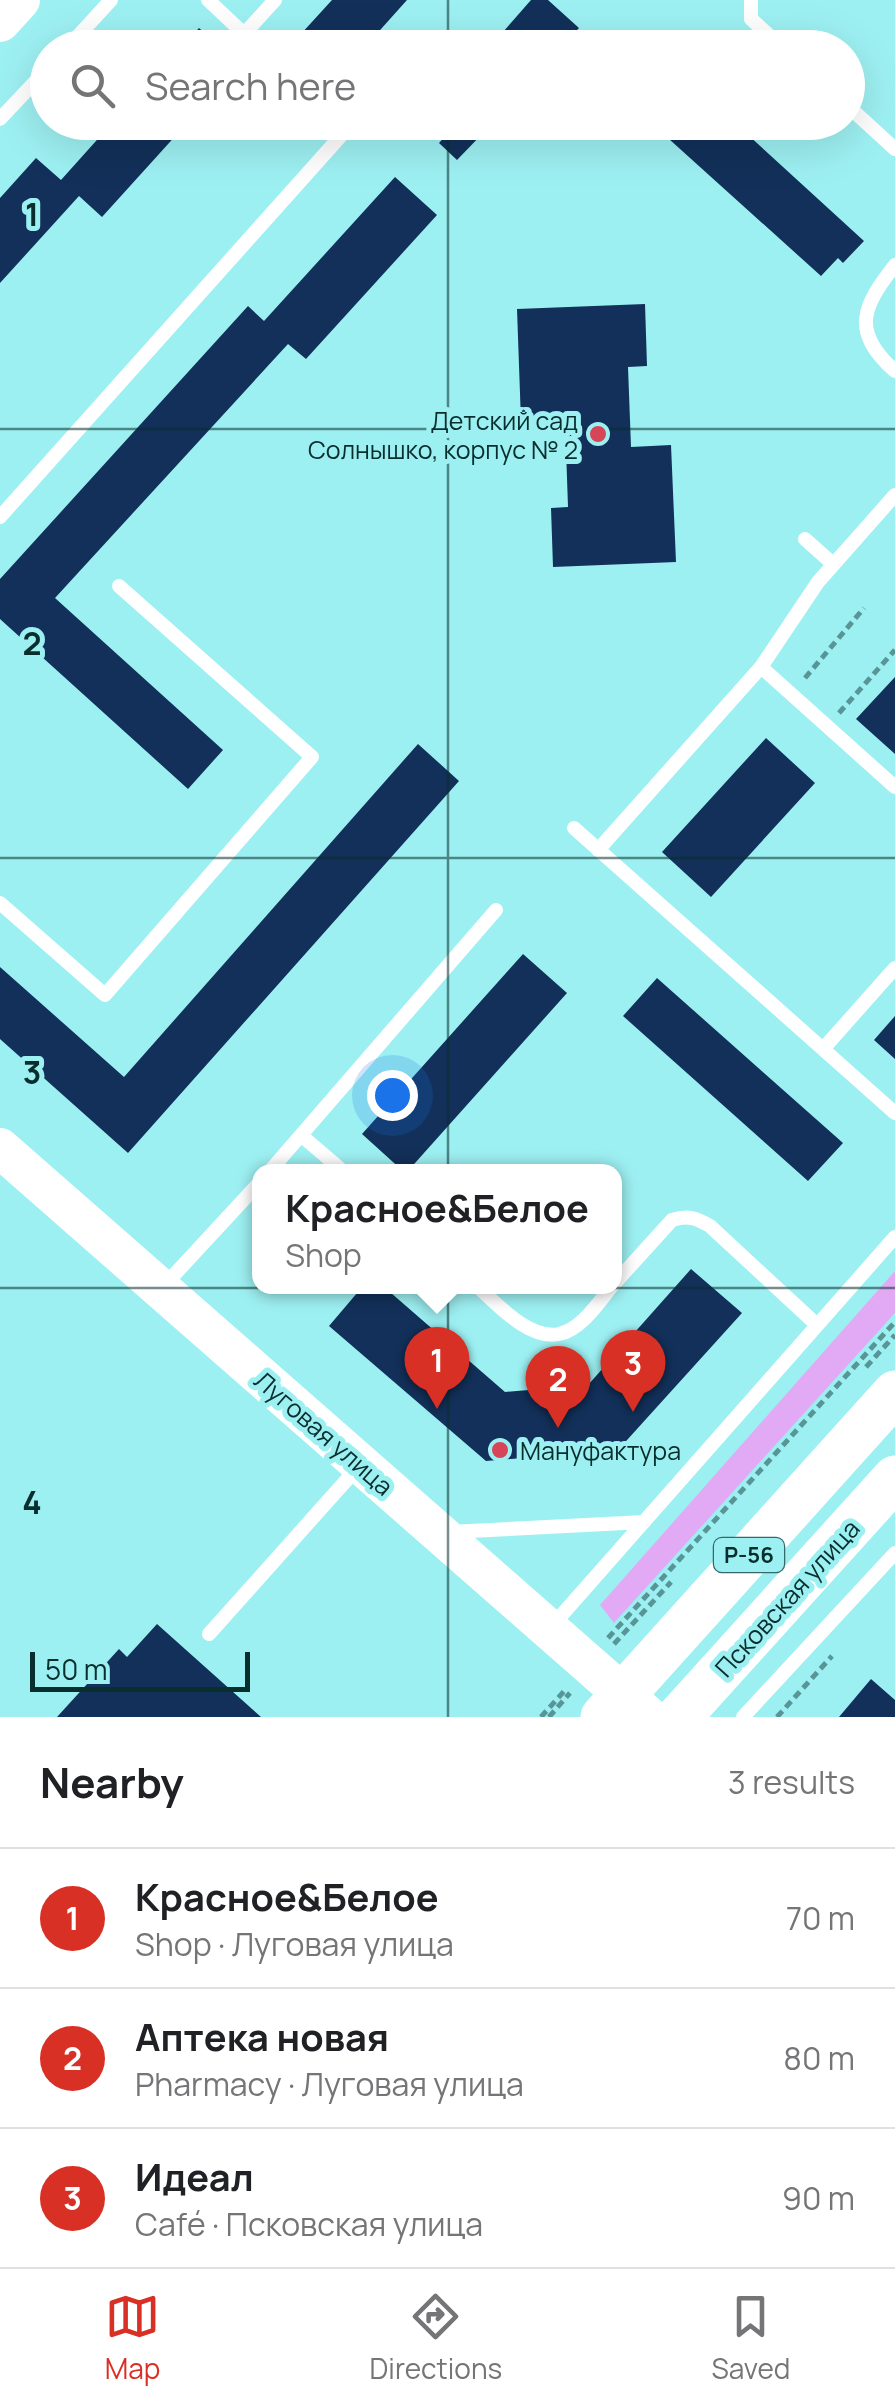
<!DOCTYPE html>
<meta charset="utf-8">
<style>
:root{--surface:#fff;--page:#f2f2f2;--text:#202124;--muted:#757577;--line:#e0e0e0;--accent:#d93025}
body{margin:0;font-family:Manrope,sans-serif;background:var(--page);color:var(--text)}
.scale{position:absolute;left:30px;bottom:25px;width:220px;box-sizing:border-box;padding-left:10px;border:5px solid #092e2e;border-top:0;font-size:28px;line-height:35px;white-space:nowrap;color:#092e2e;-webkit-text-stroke:8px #9df0f2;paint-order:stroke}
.you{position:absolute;left:392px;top:1095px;width:35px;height:35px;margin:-25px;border:8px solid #fff;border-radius:50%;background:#1a73e8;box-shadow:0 0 0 15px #1a73e833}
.badge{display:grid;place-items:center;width:65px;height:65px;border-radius:50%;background:var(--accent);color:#fff;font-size:32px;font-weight:700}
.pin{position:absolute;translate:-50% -82px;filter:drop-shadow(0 2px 5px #0008)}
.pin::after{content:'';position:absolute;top:52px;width:35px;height:30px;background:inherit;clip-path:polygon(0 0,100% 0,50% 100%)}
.popup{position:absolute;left:252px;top:1164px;width:370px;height:130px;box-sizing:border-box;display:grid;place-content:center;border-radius:20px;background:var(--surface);filter:drop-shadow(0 2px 8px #0005);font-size:32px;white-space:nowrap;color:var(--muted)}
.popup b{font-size:38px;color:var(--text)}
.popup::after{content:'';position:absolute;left:50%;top:100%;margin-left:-20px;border:20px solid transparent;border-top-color:var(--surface)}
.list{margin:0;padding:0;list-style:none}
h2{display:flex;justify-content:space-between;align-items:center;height:130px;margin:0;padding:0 40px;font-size:42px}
h2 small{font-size:32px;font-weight:400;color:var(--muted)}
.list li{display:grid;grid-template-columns:65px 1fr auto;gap:30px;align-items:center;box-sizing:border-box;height:140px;padding:0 40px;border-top:2px solid var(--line)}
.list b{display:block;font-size:38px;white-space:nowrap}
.list p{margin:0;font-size:32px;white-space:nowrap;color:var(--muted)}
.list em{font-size:32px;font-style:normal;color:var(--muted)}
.icon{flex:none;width:55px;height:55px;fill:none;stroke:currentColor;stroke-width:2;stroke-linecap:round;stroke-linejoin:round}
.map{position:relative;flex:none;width:895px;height:1717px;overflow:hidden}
.search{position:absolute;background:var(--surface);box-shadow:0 10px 40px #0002;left:30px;right:30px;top:30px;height:110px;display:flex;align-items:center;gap:25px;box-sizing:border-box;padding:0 35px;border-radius:55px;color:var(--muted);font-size:38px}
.sheet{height:550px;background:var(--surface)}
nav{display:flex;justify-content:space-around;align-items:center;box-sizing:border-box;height:140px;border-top:2px solid var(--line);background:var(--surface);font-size:28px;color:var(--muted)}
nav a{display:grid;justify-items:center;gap:5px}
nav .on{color:var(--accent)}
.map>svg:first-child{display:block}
.green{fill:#e2aaf5}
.building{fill:#123059}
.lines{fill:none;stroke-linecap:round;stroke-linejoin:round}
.path{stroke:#589597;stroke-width:5;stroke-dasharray:8 5;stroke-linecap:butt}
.lane{stroke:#fff;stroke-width:14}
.secondary{stroke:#fff;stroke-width:40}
.primary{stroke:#fff;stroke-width:45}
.grid{fill:none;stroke:#092e2e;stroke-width:2.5;stroke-opacity:0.55}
.poi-dot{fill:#d64558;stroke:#9df0f2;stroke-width:4}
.labels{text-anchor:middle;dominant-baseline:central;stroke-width:10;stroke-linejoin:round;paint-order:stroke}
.shield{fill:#9df0f2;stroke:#356869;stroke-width:2.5}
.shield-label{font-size:22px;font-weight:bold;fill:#092e2e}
.poi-label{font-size:25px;fill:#092e2e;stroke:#9df0f2;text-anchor:end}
.street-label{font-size:25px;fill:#092e2e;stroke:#9df0f2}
.grid-label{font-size:32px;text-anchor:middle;font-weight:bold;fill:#092e2e;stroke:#9df0f2;stroke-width:10;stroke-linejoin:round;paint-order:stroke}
</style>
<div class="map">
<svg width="895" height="1717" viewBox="0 0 895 1717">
<rect width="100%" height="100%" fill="#9df0f2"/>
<path class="green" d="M895,1271V1313L614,1623L600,1605Z"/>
<path class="building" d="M332,0H407L364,48H292L290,46Z
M531,0H548L579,28L561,48H489Z
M199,28L221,48H181Z
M113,122H188L102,217L79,196L0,283V198L36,158L61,180Z
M458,122H478L486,130L457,160L439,143Z
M684,122H734L864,241L843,263L838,258L821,276L669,139Z
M395,177L437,215L306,359L288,344L55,598L223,750L188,789L0,619V579L248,306L264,321Z
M645,304L647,366L628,367L631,447L671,445L676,562L553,567L551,508L568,507L565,420L521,422L517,309Z
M895,677V754L856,719Z
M766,738L815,783L711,897L662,852Z
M418,744L459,781L128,1153L0,1039V967L124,1077Z
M523,954L567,993L407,1172H404L362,1134Z
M657,978L843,1143L808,1181L623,1016Z
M895,1016V1059L874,1040Z
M691,1269L742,1313L618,1450L486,1461L329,1326L363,1286H383L505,1392L588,1385Z
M157,1624L261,1717H57L119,1649L127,1657Z
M871,1679L895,1700V1717H839Z"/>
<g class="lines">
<path class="path" d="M805,678L864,608
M839,713L895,650
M866,1367L895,1335
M608,1638L895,1322
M614,1644L671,1582
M541,1717L566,1689
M549,1717L570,1693
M777,1717L832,1656"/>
<path class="lane" d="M208,0L259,48
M751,0V19L783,48
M244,34L275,0
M67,48L111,0
M848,106L895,149
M0,119L48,68
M895,265C863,306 850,331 895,371
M0,517L347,129L340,122
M805,539L833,564
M761,667L895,787
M574,828L895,1113
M598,850L761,667L818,582L895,495
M0,903L105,995L312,757L119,586
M823,1049L895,968
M302,1136L344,1172
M269,1172L496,910
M614,1284L672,1220C688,1215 696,1218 710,1226L817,1325
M477,1286C497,1304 529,1340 559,1334C581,1330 599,1302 612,1286
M162,1288L260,1182
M450,1532L644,1522
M552,1626L895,1237
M209,1634L360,1465
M743,1717L895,1553"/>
<path class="secondary" d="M0,22L20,0
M0,1148L649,1717"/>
<path class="primary" d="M603,1717L895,1393
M679,1717L895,1478"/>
</g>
<path class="grid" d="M448,0V48M448,122V1717M0,429H895M0,858H895M0,1288H895"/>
<g class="poi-dot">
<circle cx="598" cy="434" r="10"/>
<circle cx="500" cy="1450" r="10"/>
</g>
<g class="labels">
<rect class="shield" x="714" y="1538" width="70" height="34" rx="8"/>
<g class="shield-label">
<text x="749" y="1555">Р-56</text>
</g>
<g class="poi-label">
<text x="578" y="420">Детский сад<tspan x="578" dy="29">Солнышко, корпус № 2</tspan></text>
<text x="520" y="1450" text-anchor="start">Мануфактура</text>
</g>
<g class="street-label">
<text transform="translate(324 1433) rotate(41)">Луговая улица</text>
<text transform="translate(787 1598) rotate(-48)">Псковская улица</text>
</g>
</g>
<g class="grid-label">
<text x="32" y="226">1</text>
<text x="32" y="655">2</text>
<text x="32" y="1084">3</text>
<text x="32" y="1514">4</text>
</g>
</svg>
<div class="scale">50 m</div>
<div class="you"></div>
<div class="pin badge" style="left:437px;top:1409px">1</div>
<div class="popup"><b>Красное&amp;Белое</b>Shop</div>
<div class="pin badge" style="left:558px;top:1428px">2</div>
<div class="pin badge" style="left:633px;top:1412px">3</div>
<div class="search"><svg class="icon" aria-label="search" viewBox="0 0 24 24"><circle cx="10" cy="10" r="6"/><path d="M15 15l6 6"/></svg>Search here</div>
</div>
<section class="sheet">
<h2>Nearby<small>3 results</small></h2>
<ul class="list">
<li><span class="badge">1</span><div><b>Красное&amp;Белое</b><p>Shop · Луговая улица</p></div><em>70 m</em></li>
<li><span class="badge">2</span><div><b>Аптека новая</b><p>Pharmacy · Луговая улица</p></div><em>80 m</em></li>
<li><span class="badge">3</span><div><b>Идеал</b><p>Café · Псковская улица</p></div><em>90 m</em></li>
</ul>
</section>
<nav>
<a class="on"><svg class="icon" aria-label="map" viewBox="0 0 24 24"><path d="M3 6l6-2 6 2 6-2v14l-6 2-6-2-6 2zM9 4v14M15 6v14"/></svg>Map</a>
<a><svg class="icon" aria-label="directions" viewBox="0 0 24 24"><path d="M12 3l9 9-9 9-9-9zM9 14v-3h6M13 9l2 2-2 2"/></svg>Directions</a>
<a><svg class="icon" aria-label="saved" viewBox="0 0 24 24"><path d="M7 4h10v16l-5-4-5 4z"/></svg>Saved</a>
</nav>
